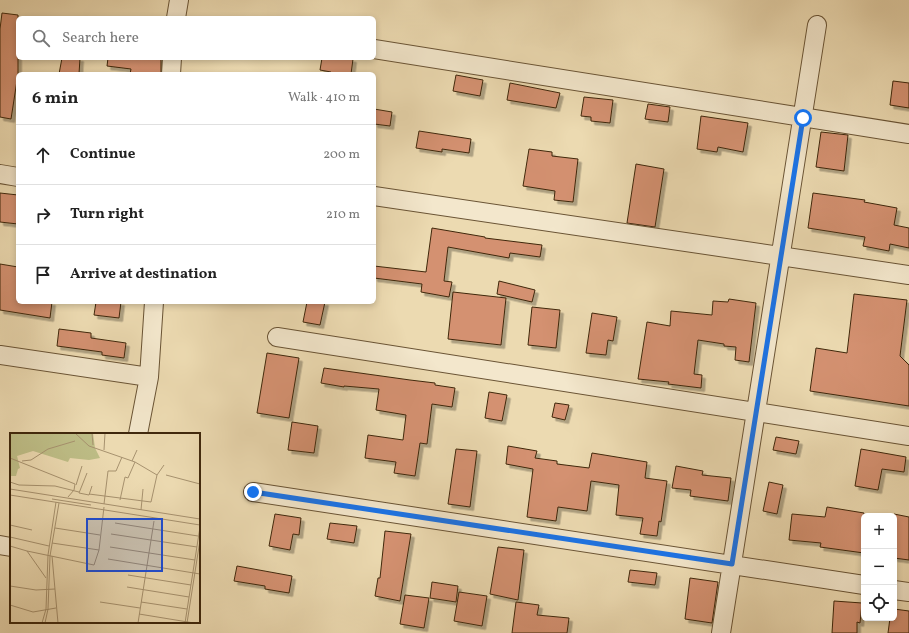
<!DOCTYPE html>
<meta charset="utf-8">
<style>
:root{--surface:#fff;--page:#f6f6f6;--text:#222;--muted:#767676;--line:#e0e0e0}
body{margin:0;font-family:Vollkorn,serif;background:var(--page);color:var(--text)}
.controls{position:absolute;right:12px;bottom:12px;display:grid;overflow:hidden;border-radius:6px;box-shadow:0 2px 6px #0003}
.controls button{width:36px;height:36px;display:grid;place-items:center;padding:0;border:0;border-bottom:1px solid var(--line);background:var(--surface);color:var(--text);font:20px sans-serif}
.stop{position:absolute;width:12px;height:12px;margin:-9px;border:3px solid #1a73e8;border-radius:50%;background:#fff}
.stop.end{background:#1a73e8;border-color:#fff;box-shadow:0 1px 4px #0008}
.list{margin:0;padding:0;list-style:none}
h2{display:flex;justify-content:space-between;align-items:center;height:52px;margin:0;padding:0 16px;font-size:17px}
h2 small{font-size:13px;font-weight:400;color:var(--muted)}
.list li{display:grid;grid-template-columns:26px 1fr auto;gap:12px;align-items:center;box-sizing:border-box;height:60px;padding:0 16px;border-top:1px solid var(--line)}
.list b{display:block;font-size:15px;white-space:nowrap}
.list em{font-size:13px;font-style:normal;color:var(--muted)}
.icon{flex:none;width:22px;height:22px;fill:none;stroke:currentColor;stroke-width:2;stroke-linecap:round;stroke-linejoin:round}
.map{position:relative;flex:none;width:909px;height:633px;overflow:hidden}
.search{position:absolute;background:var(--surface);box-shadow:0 2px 6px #0003;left:16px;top:16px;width:360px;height:44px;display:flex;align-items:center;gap:10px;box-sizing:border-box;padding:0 14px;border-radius:6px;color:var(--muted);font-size:15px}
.panel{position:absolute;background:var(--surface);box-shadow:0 2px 6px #0003;left:16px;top:72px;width:360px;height:232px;border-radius:6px}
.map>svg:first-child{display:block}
.building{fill:#d49171;stroke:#3f270c;filter:url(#shadow)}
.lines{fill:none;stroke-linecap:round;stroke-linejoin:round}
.minor-casing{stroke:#6a5435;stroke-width:20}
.minor{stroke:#f3e7cc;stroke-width:18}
.route{stroke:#1a73e8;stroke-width:5}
.inset-road{fill:none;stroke:#a7926f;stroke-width:1}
.view{fill:#1d4ed8;fill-opacity:0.15;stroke:#1d4ed8;stroke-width:2}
.inset-edge{fill:none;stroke:#3f270c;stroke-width:2}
</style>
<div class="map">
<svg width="909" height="633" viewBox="0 0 909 633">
<defs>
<filter id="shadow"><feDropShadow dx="3.5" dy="3.5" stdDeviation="0" flood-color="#0004"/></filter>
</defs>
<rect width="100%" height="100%" fill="#ecdab1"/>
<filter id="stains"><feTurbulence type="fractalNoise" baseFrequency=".005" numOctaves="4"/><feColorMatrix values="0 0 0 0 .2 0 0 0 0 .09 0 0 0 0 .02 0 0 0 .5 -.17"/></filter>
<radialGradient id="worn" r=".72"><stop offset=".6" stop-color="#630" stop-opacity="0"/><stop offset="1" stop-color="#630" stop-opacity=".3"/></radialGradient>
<path class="building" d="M2,13L18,15V74L11,119L0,117V29Z
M62,58H80L79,74H59Z
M108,58H161V74H130L131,69L107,66Z
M322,58H345L353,59L351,74H331V72L320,70Z
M456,75L483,80L480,96L453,91Z
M893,81L909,83V108L890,105Z
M510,83L560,93L556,108L507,100Z
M584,97L613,100L610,123L591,121V117L581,116Z
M648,104L670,107L668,122L645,119Z
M374,109L392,112L390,126L374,124Z
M701,116L748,123L743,152L718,147L717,152L697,149Z
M419,131L471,139L469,153L442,149V152L416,148Z
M821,132L848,135L844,171L816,167Z
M529,149L552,152V156L578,159L573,202L554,200L555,191L523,186Z
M636,164L664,169L655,227L627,223Z
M0,193L18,195V224L0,222Z
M813,193L865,200L864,202L897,208L894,225L909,228V248L890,244L889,251L863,246L865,237L808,228Z
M432,228L485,237V238L542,245L540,257L510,253L509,258L448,247L444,281L452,282L449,297L421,292L422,284L374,278V266L426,272Z
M0,264L18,267V302H52L50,318L0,310Z
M499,281L535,290L532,302L497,294Z
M453,292L506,298L501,345L448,339Z
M854,294L907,300L900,356L909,365V406L810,391L816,348L847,353Z
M729,299L756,303L749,362L735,360L736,347L724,346V344L698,340L694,374L702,375L701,388L668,384L669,382L638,379L647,322L670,326L671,311L712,315L713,301L728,302Z
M96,302H121L119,318L94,315Z
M307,302H325L320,325L303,322Z
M532,307L560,310L556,348L528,345Z
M592,313L617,317L613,341L608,340L606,355L586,353Z
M59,329L91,333V338L126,343L124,358L102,355V352L57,346Z
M267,353L299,358L289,418L257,413Z
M324,368L410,380L435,383V385L455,388L452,407L432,404L427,444L420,443L415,476L394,473L396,462L365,458L368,435L403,440L406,415L376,410L379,389L344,386V387L321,383Z
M489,392L507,395L502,421L485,418Z
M555,403L569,405L565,420L552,417Z
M292,422L318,426L314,453L288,450Z
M776,437L799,441L796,454L773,450Z
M508,446L537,451L535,458L557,461V464L589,468L592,453L647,462L645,478L667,481L661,522L659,521L657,536L640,534L643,518L616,515L619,485L591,481L587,511L558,507L556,521L527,517L533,469L506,464Z
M456,449L477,451L470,507L448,504Z
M861,449L906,457L904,472L882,469L878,490L855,486Z
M676,466L703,471L702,475L731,478L728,501L690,496L691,490L672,488Z
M769,482L783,485L777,514L763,511Z
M827,507L864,513V553L820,547L821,543L789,540L792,514L825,517Z
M275,514L301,518L299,535L293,534L290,550L269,546Z
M894,514L909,517V560L894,558Z
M330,523L357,526L354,543L327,539Z
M385,531L411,534L400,601L375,596L378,578H380Z
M498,547L524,550L518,600L490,594Z
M237,566L292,576L289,593L265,589V586L234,581Z
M630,570L657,573L655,585L628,582Z
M690,578L718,582L712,623L685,619Z
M432,582L458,586L456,602L430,598Z
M459,592L487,596L482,626L454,621Z
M405,595L429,598L424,628L400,624Z
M834,601L862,603L860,623L857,622V633H832Z
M516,602L539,605L537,615L569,618L567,633H512Z
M894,609L909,611V633H888L890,618H894Z"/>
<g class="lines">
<defs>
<path id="minor" d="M176,18L179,0
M374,49L909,134
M171,74L172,58
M0,174L18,177
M374,196L909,275
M277,337L909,436
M0,355L149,377
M138,434L149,377L154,302
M253,492L864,585
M0,545L11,547
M894,590L909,592
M721,633L817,25"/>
</defs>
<use href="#minor" class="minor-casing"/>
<use href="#minor" class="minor"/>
</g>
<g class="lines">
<path class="route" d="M253,492L732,564L803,118"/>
</g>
<g transform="translate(10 433)">
<rect width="190" height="190" fill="#ecdab1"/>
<path d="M0,0H83L85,15L90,25L79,27L60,25L58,29L23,18L7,23L10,35L8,36L6,43H0Z" fill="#bebe87"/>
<path class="inset-road" d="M65,0L79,13L125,29L147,42L154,32M82,0L83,12M101,0H115M94,17L95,0M0,25L65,51L64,57L58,64M12,28L21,27L38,16L65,8M122,28L127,17M77,40L69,60L79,62L82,53M156,42L190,51M0,49L9,52L45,53L69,59M66,52L72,33M0,56L190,86M79,61L141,69L147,42M0,62L190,92M42,66L81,72M110,67L115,44L118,45L125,29M94,71L98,38H106L112,24M131,77L133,56M105,90L188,103M0,92L22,97M45,95L90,102M101,101L187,114M0,104L39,113M42,110L89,117M0,113L17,118L36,145M100,114L185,127M17,118L84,132L89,117L94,74M42,123L48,190M98,126L190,141M118,142L181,152M0,153L26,157L45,156M117,154L179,164M90,169L130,175M131,169L177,176M0,172L23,179L46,175M129,181L184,190M32,190L36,176L38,122L46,69M35,190L38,176L40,123L49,70M128,190L144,88M175,190L190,94M177,190L190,107"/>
<path class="view" d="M77,86H152V138H77Z"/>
<rect width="190" height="190" class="inset-edge"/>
</g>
<rect width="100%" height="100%" filter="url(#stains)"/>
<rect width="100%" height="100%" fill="url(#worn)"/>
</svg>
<div class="controls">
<button>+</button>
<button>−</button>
<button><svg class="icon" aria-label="locate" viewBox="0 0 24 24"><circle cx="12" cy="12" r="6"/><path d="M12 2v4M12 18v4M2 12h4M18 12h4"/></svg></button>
</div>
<div class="stop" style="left:803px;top:118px"></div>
<div class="stop end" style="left:253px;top:492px"></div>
<div class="search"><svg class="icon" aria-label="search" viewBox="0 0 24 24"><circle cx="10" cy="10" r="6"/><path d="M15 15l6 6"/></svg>Search here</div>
<section class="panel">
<h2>6 min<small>Walk · 410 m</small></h2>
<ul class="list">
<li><svg class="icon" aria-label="ahead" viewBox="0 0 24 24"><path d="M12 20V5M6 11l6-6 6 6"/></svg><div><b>Continue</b></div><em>200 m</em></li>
<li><svg class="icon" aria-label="right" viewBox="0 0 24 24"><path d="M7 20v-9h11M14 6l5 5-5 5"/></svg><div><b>Turn right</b></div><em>210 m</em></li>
<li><svg class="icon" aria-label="arrive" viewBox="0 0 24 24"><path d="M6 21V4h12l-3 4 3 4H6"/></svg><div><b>Arrive at destination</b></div></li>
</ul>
</section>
</div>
